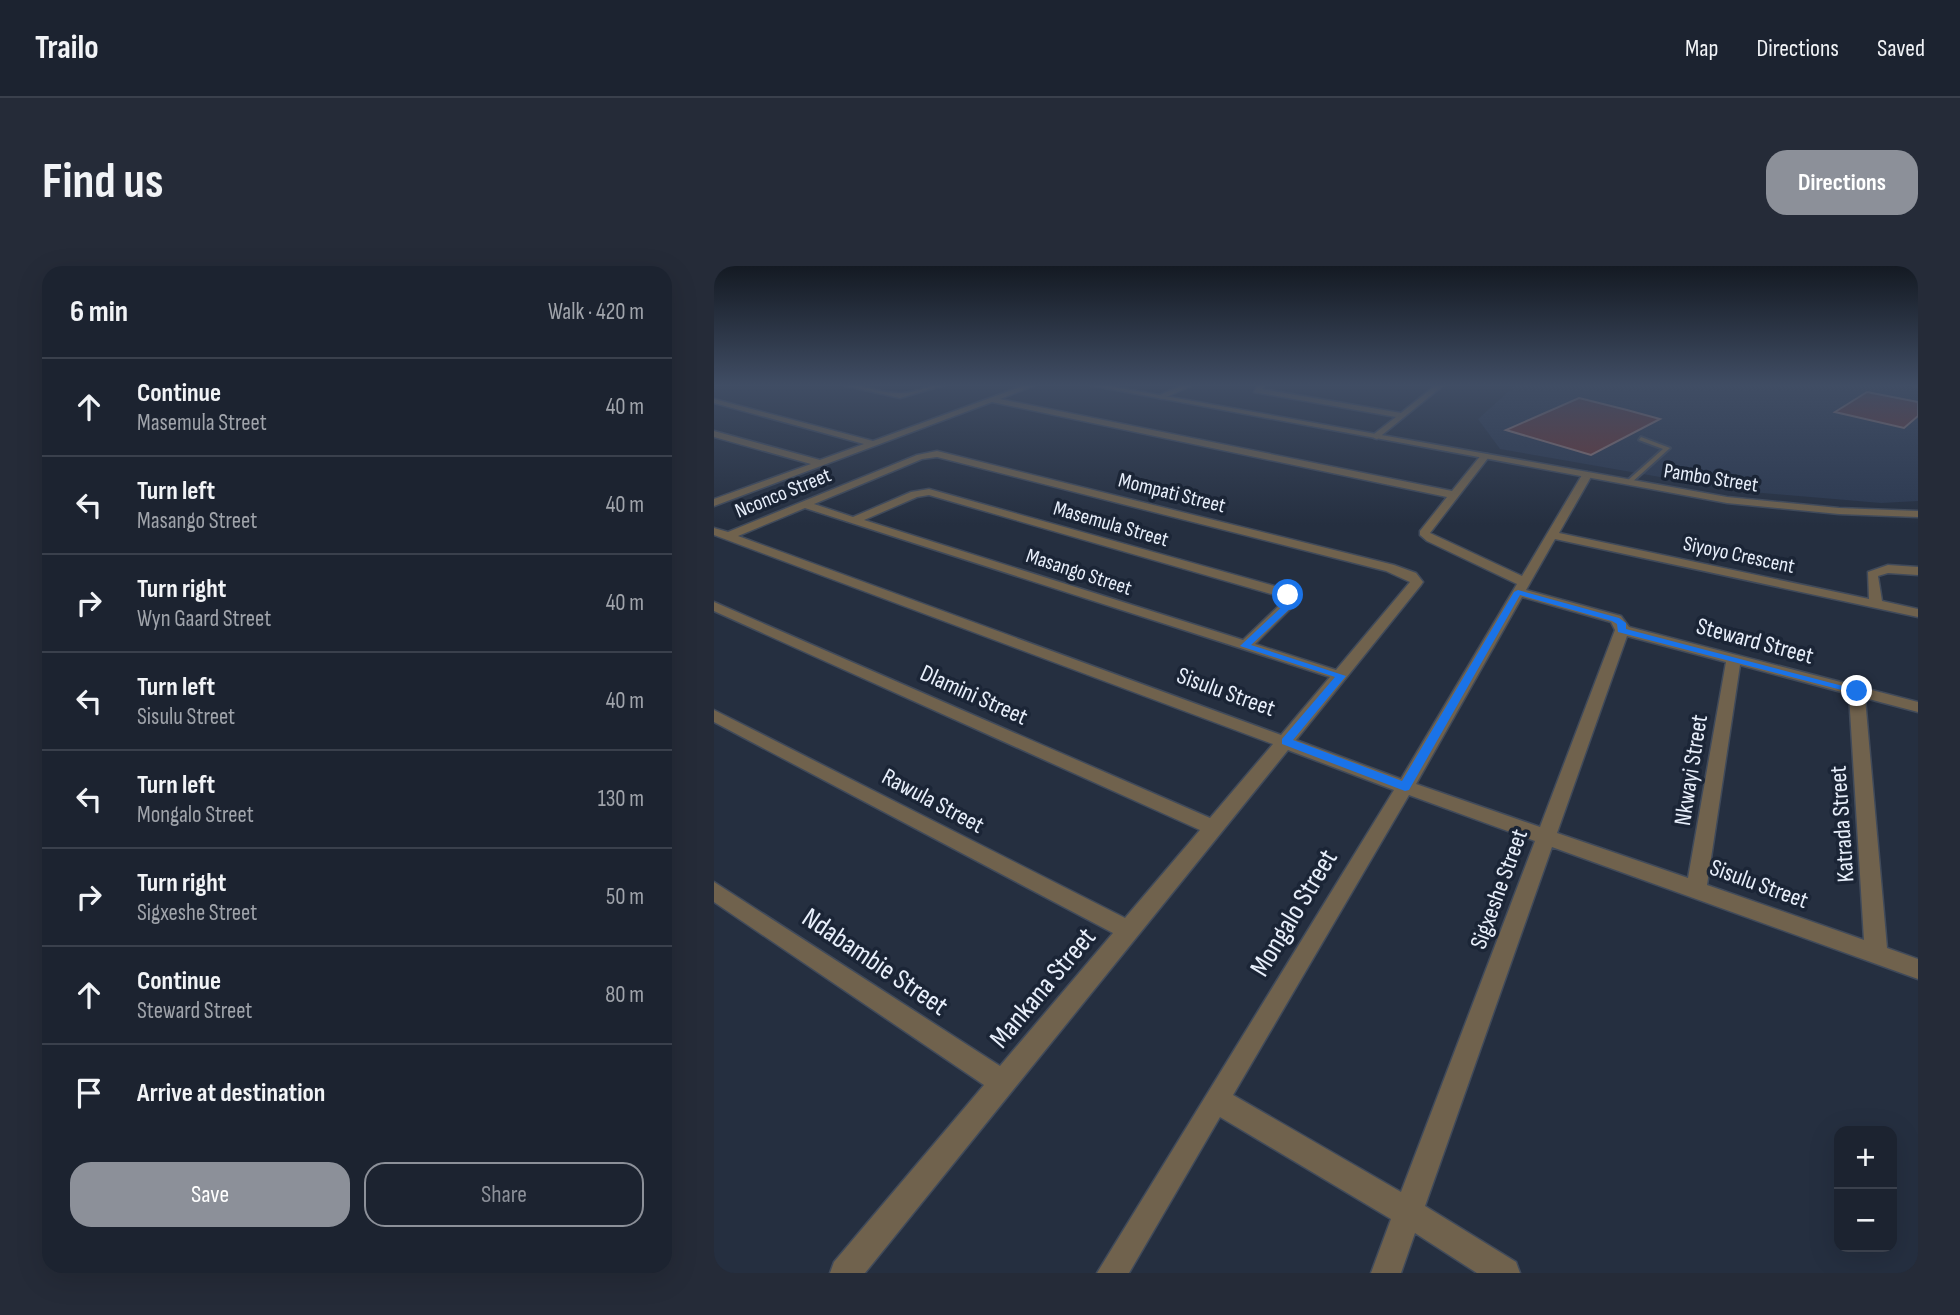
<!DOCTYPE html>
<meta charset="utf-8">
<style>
:root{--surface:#1c2330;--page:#252b38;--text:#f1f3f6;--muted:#a0a4ab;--line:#3a404c;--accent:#8c9099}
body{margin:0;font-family:"Sofia Sans Condensed",sans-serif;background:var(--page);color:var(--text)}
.controls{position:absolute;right:21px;bottom:21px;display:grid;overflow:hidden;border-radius:14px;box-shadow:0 7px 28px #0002}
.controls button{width:63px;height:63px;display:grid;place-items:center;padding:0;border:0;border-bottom:2px solid var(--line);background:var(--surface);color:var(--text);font:35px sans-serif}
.stop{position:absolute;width:21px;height:21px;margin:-16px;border:5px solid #1a73e8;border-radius:50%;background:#fff}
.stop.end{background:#1a73e8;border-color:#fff;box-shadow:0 2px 7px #0008}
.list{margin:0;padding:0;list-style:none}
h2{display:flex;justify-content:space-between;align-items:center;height:91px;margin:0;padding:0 28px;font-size:30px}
h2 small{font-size:23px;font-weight:400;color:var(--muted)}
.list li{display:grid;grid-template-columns:46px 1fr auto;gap:21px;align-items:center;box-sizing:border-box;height:98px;padding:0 28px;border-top:2px solid var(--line)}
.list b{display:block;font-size:26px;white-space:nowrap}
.list p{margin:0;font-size:23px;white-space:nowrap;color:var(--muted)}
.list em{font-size:23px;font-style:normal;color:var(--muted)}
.actions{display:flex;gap:14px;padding:21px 28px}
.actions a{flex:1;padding:16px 0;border:2px solid var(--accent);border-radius:21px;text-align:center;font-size:24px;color:var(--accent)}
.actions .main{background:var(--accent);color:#fff}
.icon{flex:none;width:38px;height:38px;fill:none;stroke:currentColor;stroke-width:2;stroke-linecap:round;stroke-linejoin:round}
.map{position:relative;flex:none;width:1204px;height:1007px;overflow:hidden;border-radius:21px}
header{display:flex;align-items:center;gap:42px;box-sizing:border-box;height:98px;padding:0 35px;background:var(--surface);border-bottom:2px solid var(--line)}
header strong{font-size:33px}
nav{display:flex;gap:38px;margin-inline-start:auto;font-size:24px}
.intro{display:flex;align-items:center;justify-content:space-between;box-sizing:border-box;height:168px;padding:0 42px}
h1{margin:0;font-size:49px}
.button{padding:18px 32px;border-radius:21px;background:var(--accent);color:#fff;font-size:24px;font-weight:700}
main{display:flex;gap:42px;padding:0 42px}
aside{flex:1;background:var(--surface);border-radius:21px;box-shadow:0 7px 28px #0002}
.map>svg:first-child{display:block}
.built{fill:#2c3950}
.building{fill:#6c3433;stroke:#927675;stroke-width:2}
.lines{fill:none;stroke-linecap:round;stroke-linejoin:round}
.service-casing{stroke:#404a5a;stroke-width:4}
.minor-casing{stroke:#404a5a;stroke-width:3}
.tertiary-casing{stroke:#404a5a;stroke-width:3}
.service{fill:#70624d;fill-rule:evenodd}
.minor{fill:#70624d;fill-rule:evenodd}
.tertiary{fill:#70624d;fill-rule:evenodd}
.route{fill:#1a73e8}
.labels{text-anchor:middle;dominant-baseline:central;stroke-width:7;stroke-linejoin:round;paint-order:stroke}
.far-street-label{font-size:21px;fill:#e8effb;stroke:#1b2536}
.street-label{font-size:24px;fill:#e8effb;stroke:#1b2536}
.near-street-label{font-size:28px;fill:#e8effb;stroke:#1b2536}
</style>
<header>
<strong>Trailo</strong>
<nav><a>Map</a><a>Directions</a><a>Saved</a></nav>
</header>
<div class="intro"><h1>Find us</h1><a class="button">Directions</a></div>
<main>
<aside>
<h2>6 min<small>Walk · 420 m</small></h2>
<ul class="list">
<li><svg class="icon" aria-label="ahead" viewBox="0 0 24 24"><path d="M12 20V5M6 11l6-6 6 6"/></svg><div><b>Continue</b><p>Masemula Street</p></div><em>40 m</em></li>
<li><svg class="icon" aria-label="left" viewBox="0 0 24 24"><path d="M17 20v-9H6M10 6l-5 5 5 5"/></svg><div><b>Turn left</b><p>Masango Street</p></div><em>40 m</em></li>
<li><svg class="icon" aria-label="right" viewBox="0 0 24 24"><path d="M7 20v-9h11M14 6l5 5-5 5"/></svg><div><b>Turn right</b><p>Wyn Gaard Street</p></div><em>40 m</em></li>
<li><svg class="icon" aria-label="left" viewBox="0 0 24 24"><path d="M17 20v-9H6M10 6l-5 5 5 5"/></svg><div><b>Turn left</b><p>Sisulu Street</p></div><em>40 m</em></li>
<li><svg class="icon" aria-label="left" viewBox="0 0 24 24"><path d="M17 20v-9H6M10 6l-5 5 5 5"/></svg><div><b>Turn left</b><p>Mongalo Street</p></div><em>130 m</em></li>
<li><svg class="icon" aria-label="right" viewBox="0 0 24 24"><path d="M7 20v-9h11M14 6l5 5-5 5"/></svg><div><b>Turn right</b><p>Sigxeshe Street</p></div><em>50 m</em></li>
<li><svg class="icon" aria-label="ahead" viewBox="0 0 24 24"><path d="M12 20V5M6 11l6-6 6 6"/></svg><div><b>Continue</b><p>Steward Street</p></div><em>80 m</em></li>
<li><svg class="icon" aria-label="arrive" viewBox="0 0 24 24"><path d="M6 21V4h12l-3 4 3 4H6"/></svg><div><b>Arrive at destination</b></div></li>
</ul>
<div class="actions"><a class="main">Save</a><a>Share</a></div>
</aside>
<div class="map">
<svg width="1204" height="1007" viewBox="0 0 1204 1007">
<rect width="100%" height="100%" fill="#252f40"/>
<path class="built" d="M803,118H1180L1204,122V235L1167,237L1026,225L786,183L764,153Z"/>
<path class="building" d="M1153,126L1204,136V150L1190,162L1121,146Z
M865,132L913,144L946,153L877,189L792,164Z"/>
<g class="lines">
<defs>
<path id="service" d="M927,171L956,182L917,217H913V215L949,183L925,174Z"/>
<path id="minor" d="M124,118C145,117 164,127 185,127C201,128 217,117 234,118L186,132Z
M314,118H324L286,133L738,225L768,188H774V192L716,267L808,310L868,209L873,206L878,209L845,267L1155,333L1154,306L1174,299L1204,301V309L1174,307L1164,310L1168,335L1204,343V351L841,273L812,324L907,350L915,361L1204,436V446L1151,432L1173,682L1204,693V713L838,581L711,940L802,996L806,1007H763L701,967L687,1007H657L677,953L506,851L415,1007H383L680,524L574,484L151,1007H116L120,996L270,819L0,636V616L286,800L399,667L0,456V444L411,652L486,564L0,345V336L496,552L559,478L0,269V262L14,266L203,189L223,185L680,299L702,307L709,316L707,319L582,474L687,513L803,318L713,275L706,269V265L733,231L278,136L0,240V233L97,198L0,171V165L106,194L150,178L0,137V133L159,175ZM223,191L672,305L696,316L622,404L541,378L586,333L571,323L215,223L197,226L139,251L100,238L208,193ZM215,229L561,329L571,334L529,374L150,254L203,231ZM91,242L616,411L567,469L24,270ZM808,331L897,356L901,364L826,561L702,518ZM913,370L1012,396L974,612L843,567ZM1026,399L1135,428L1150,674L993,619ZM695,529L821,575L687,926L519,829Z
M471,118H481L448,133L441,131Z
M544,118H552L548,123L687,147L723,118H731L663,173L660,172V168L682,151L540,126Z"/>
<path id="tertiary" d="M369,118H384L1013,231L1125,242L1204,245V251L1125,248L1013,237Z
M1199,118H1204V120H1200Z"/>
</defs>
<use href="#service" class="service-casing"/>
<use href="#minor" class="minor-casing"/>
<use href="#tertiary" class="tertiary-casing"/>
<use href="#service" class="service"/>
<use href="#minor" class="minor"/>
<use href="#tertiary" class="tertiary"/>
</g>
<linearGradient id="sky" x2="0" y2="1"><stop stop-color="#141a23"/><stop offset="0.46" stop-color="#404d64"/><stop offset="1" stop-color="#404d64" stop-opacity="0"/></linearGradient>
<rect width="1204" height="259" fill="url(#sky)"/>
<path class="route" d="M804,324L905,352L912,357V363L1148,425L1143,428L904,366L903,358L898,355L806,329L695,524L691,525L568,478V473L621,411L526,380L573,336L571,327H577L583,333L581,338L537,379L632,410L579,474L688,515L800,326Z"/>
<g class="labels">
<g class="far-street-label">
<text transform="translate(997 212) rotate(9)">Pambo Street</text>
<text transform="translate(69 227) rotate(-22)">Nconco Street</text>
<text transform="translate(458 227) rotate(14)">Mompati Street</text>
<text transform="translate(397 258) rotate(16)">Masemula Street</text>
<text transform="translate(1025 289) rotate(12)">Siyoyo Crescent</text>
<text transform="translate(365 306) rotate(18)">Masango Street</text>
</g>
<g class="street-label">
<text transform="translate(1041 375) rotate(15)">Steward Street</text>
<text transform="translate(512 426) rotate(20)">Sisulu Street</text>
<text transform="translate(260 429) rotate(24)">Dlamini Street</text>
<text transform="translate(977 504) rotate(-81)">Nkwayi Street</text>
<text transform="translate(219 535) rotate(28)">Rawula Street</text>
<text transform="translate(1128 558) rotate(-94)">Katrada Street</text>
<text transform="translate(1045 618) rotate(20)">Sisulu Street</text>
<text transform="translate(785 623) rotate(-70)">Sigxeshe Street</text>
</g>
<g class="near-street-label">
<text transform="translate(580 647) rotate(-59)">Mongalo Street</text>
<text transform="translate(161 696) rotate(34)">Ndabambie Street</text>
<text transform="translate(329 722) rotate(-50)">Mankana Street</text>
</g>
</g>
</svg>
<div class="controls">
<button>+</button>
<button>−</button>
</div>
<div class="stop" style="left:574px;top:329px"></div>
<div class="stop end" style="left:1143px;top:425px"></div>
</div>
</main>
